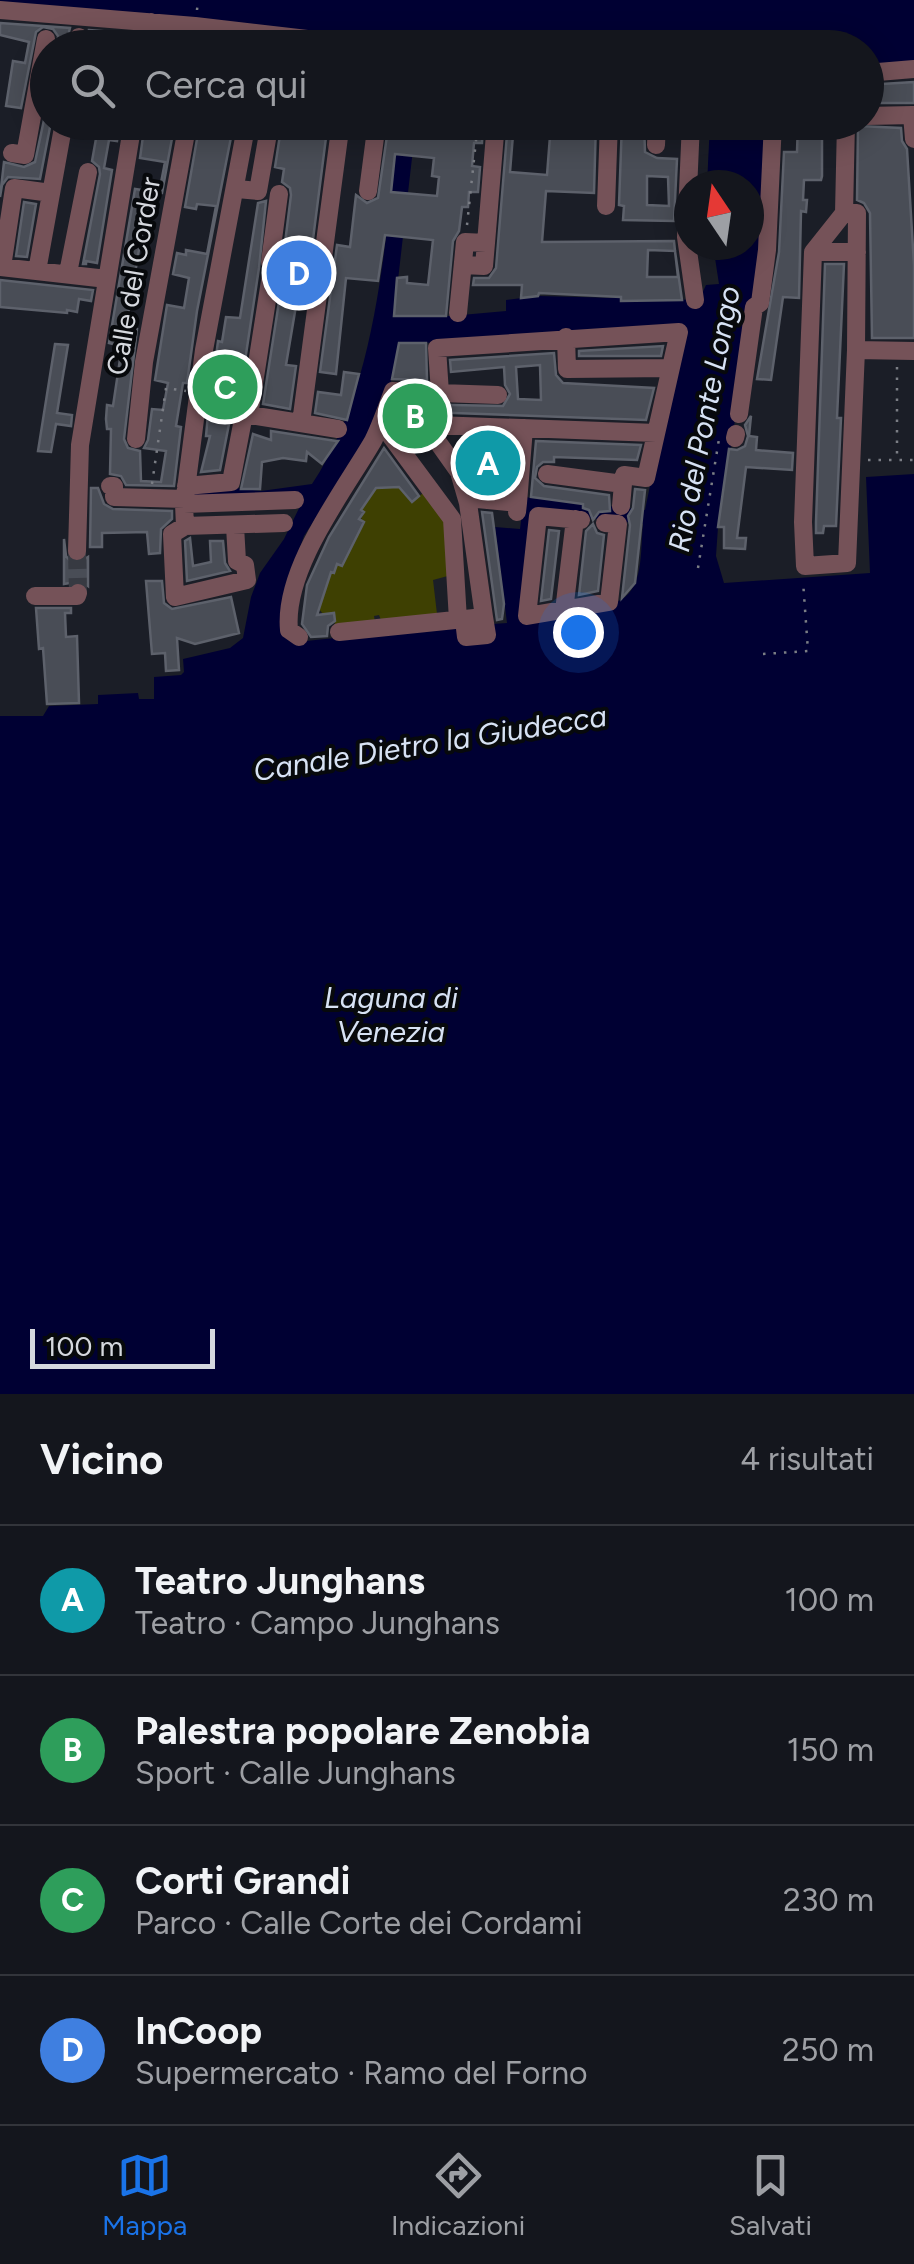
<!DOCTYPE html>
<html lang="it">
<meta charset="utf-8">
<style>
:root{--surface:#14161d;--page:#1d1f26;--text:#f1f3f6;--muted:#9d9fa4;--line:#33353b;--accent:#1a73e8}
body{margin:0;font-family:Figtree,sans-serif;background:var(--page);color:var(--text)}
.compass{position:absolute;left:674px;top:170px;width:90px;height:90px;border-radius:50%;background:var(--surface);box-shadow:0 5px 25px #0003;rotate:347deg}
.scale{position:absolute;left:30px;bottom:25px;width:185px;box-sizing:border-box;padding-left:10px;border:5px solid #d5d8de;border-top:0;font-size:28px;line-height:35px;white-space:nowrap;color:#d5d8de;-webkit-text-stroke:8px #07090c;paint-order:stroke}
.you{position:absolute;left:578px;top:632px;width:35px;height:35px;margin:-25px;border:8px solid #fff;border-radius:50%;background:#1a73e8;box-shadow:0 0 0 15px #1a73e833}
.badge{display:grid;place-items:center;width:65px;height:65px;border-radius:50%;background:var(--accent);color:#fff;font-size:32px;font-weight:700}
.pin{position:absolute;translate:-50% -50%;border:5px solid #fff;box-shadow:0 2px 10px #0006}
.list{margin:0;padding:0;list-style:none}
h2{display:flex;justify-content:space-between;align-items:center;height:130px;margin:0;padding:0 40px;font-size:42px}
h2 small{font-size:32px;font-weight:400;color:var(--muted)}
.list li{display:grid;grid-template-columns:65px 1fr auto;gap:30px;align-items:center;box-sizing:border-box;height:150px;padding:0 40px;border-top:2px solid var(--line)}
.list b{display:block;font-size:38px;white-space:nowrap}
.list p{margin:0;font-size:32px;white-space:nowrap;color:var(--muted)}
.list em{font-size:32px;font-style:normal;color:var(--muted)}
.icon{flex:none;width:55px;height:55px;fill:none;stroke:currentColor;stroke-width:2;stroke-linecap:round;stroke-linejoin:round}
.map{position:relative;flex:none;width:914px;height:1394px;overflow:hidden}
.search{position:absolute;background:var(--surface);box-shadow:0 5px 25px #0003;left:30px;right:30px;top:30px;height:110px;display:flex;align-items:center;gap:25px;box-sizing:border-box;padding:0 35px;border-radius:55px;color:var(--muted);font-size:38px}
.sheet{height:730px;background:var(--surface)}
nav{display:flex;justify-content:space-around;align-items:center;box-sizing:border-box;height:140px;border-top:2px solid var(--line);background:var(--surface);font-size:28px;color:var(--muted)}
nav a{display:grid;justify-items:center;gap:5px}
nav .on{color:var(--accent)}
.map>svg:first-child{display:block}
.green{fill:#3e4002}
.water{fill:#003;fill-rule:evenodd}
.building{fill:#494d56;stroke:#5d616b;stroke-width:2.5;fill-rule:evenodd}
.lines{fill:none;stroke-linecap:round;stroke-linejoin:round}
.minor-tunnel{stroke:#373a42;stroke-width:18;stroke-dasharray:18 9;stroke-linecap:butt}
.path{stroke:#7b7e85;stroke-width:2.5;stroke-dasharray:2.5 8;stroke-linecap:butt}
.minor{stroke:#755258;stroke-width:18}
.labels{text-anchor:middle;dominant-baseline:central;stroke-width:8;stroke-linejoin:round;paint-order:stroke}
.street-label{font-size:28px;fill:#d5d8de;stroke:#07090c}
.water-label{font-size:30px;font-style:italic;fill:#d7e2f4;stroke:#07090c}
</style>
<div class="map">
<svg width="914" height="1394" viewBox="0 0 914 1394">
<rect width="100%" height="100%" fill="#1b1e27"/>
<path class="green" d="M209,356L252,362L238,420L201,413Z
M395,485L402,487L412,502L428,489L443,507L455,574L433,580L437,614L381,620L379,615L374,616L375,622L335,626L334,613L323,614L319,609L331,572H334L337,565L342,566L364,512L361,510L373,489Z"/>
<path class="water" d="M0,0H914V64L867,67L866,48L407,47L406,44L189,19L0,4Z
M399,123H416L394,315L450,316L506,311V300L538,296L699,300L706,285L719,284L713,245H749V185H707L710,123H769L762,250L718,527L716,556L724,583L870,573L866,477L914,474V1394H0V716H43L49,706L98,704V695L138,693L139,699H154V677L181,675L184,672L183,659L230,648L243,638L251,597L260,573L284,539L303,500L191,501V491L236,488L261,491L312,484C378,386 385,239 399,123ZM680,340L645,510L524,497L520,529L495,527L507,623L492,624L463,640L461,628L451,626L306,641L283,615L292,570L304,536L372,431L391,381L399,343ZM536,512L643,524C640,549 645,592 616,602L523,621Z"/>
<path class="building" d="M0,23L70,28L65,48H57L58,36L53,29L43,27L36,32L21,108L6,106L13,61L25,63L29,42L0,35Z
M89,30L136,34L134,48H90Z
M161,36L194,38L272,48H159Z
M914,82V103H866V85Z
M48,101V122H51L40,179L8,177L2,185L0,197L4,162L24,167L35,162Z
M99,122H120L117,141L109,140L104,168L112,170L97,263L86,261V264H83L100,174L99,167L92,161Z
M145,122H175L162,193H159L165,162L140,158Z
M200,122H234L197,311L187,383H183L176,426L181,427L174,486L126,485L121,476L110,474L111,429H107L106,419L107,405L113,406L122,346L109,343L135,189L149,191L126,326L137,329L124,439L128,448L140,451L141,481L161,482L166,451L144,448L148,440L152,409L163,410L168,383L155,380L167,305L184,308L189,278L173,274L177,253L186,255V250L207,254L216,206L197,204L196,209L185,207Z
M282,122H328L311,255L284,251L291,195L290,188L282,182L284,169L275,167Z
M389,122H483L482,143H474L472,166L480,167L478,192H469L468,207H462L459,231L453,241L446,316H394L397,278L407,277V283L428,285L433,240L385,235L378,281L346,278L336,374L320,372L337,245L350,247L356,195L367,203L378,198ZM395,154L434,158L432,176L439,177L437,196L391,192Z
M508,122H596L594,193L546,191L542,242L674,241L675,251L648,250L647,277H678L675,251L682,300L621,301V297L539,293L538,296L521,298L522,285H473L474,278H489L496,268ZM513,135L550,136L547,175L510,172Z
M622,122H644L645,152L657,158L677,159L674,221L623,220L624,206L619,205ZM647,176L668,177L669,206L647,205Z
M798,122H814V129L822,128V176L821,180H804L803,200H807L806,212L801,211L799,298L783,297L771,380L757,379L779,252L784,152H797Z
M858,126L901,128L902,141L907,149L914,265V338H872L870,213L864,203L857,200Z
M266,201L259,268L245,361L216,357L218,341L222,342L226,317L240,318L258,203Z
M24,202L36,204L27,257L16,256Z
M825,264H844L837,418H841L836,526H824L823,533H816V522Z
M283,276L307,280L306,289L299,288L286,365L296,366L290,409L263,404Z
M0,280L93,290L91,301L79,299L77,312L67,310V313L0,307Z
M399,343H426L427,380L392,379Z
M55,344L68,345L57,413L72,415L71,426L56,424L51,452L38,451Z
M663,346L661,356H579V351Z
M554,353L556,375L563,383L654,388L646,420L399,411L402,404L503,406L510,394L505,385L504,367L451,372L450,360ZM540,365L541,400L518,399L516,367Z
M344,372L359,374L347,420L315,413L318,392L341,395Z
M208,414L230,419L220,470L201,472L210,436H206Z
M751,416L749,436L757,437L756,450L793,453L792,470L746,467L737,538H746L745,549L724,548V527H718L729,449L737,450L745,446L748,436L745,425Z
M271,431L336,441H338L322,464L307,452L306,461L283,458L262,462L260,489H241L253,434L271,440Z
M471,439L510,440L508,469L485,487L476,486L464,457L468,456L467,445Z
M536,441L641,445L637,460L554,457V462H543L537,467L535,478L544,486L609,495L610,511L599,512L593,520L589,510L583,508V504L531,497Z
M384,448L419,496L412,502L399,487L376,488L361,510L364,512L359,519L364,522L342,566L337,564L334,573L331,572L317,615L334,613L335,621L328,626L327,636L311,637L302,624L307,585L329,537Z
M91,488H98L104,504L113,509L172,511V519L161,529L160,553L149,554L147,532L102,533V547H90Z
M635,489L645,490L635,583L622,598L630,525L628,516L633,508Z
M482,512L492,513L504,604L502,619L497,620Z
M593,524L597,533L604,535L598,591L579,595L586,531Z
M549,530L559,531L551,599L541,601Z
M190,538L193,566L211,562L210,541H223L225,563L230,571L187,581L185,541Z
M64,539L66,556L70,561L78,563L88,557V586L81,581L64,584Z
M146,581H162L164,603L172,609L231,597L239,633L195,644L177,638L179,670L166,671L165,653L152,654Z
M36,608H71V613H65L66,637L77,636L79,703L47,704L43,648L39,649Z"/>
<g class="lines">
<path class="minor-tunnel" d="M77,551L78,593"/>
<path class="path" d="M197,10L198,0
M465,122L476,126
M467,225L478,122
M897,367V460
M218,370L240,373
M213,395L235,398
M210,409L227,411
M868,460H914
M152,484L166,388L186,391
M698,568L719,439
M763,654L808,651L803,581"/>
<path class="minor" d="M0,10L195,26L385,48
M77,48L79,37
M146,48L151,22
M866,73L914,69
M912,115L914,139
M866,116L914,115
M691,122L686,237L695,300
M846,122L844,213L813,252L803,522L805,566L847,563L856,350L914,351
M656,145L657,122
M12,153L25,155L46,39
M237,189L258,191L270,122
M368,191L377,122
M279,194L270,262L322,269
M606,206L609,122
M844,213H857L856,350
M486,243L496,122
M813,252H857
M0,267L107,279
M2,267L14,188L51,193
M37,271L64,122
M68,273L88,172
M458,313L465,242L486,243L484,266L463,265
M566,337L567,369L670,368
M440,393L498,395
M739,414L754,307L760,303L767,250L773,122
M249,415L273,262
M301,423L341,122
M381,423L656,433
M381,423L452,519L458,620
M735,438L736,434
M136,439L144,362L188,122
M110,486H114V497L185,499
M186,486L231,482L244,414L338,429
M467,498L518,503L517,512
M518,503L524,428
M184,504L295,500
M621,506L623,484
M581,520L538,516L527,616L609,602L618,524L605,523
M185,526L284,523
M235,526L237,561L245,565L247,580L175,597L172,534L185,526L184,504L204,350L247,122
M77,551L80,445L133,122
M35,596H77L78,593
M564,611L575,519
M464,620L466,637L487,635L484,617
M339,632L484,617L468,503L459,472L425,424
M299,637L289,630C283,569 344,491 373,441C381,425 387,407 393,391L440,393L437,348L679,332L646,478L624,475L623,484L547,474"/>
</g>
<g class="labels">
<g class="street-label">
<text transform="translate(133 276) rotate(-80)">Calle del Corder</text>
</g>
<g class="water-label">
<text transform="translate(704 419) rotate(-79)">Rio del Ponte Longo</text>
<text transform="translate(430 743) rotate(-9)">Canale Dietro la Giudecca</text>
<text x="391" y="997">Laguna di<tspan x="391" dy="34">Venezia</tspan></text>
</g>
</g>
</svg>
<svg class="compass" viewBox="-18 -18 36 36"><path d="M0-13l5 13h-10z" fill="#e53935"/><path d="M0 13l5-13h-10z" fill="#9d9fa4"/></svg>
<div class="scale">100 m</div>
<div class="you"></div>
<div class="pin badge" style="left:488px;top:463px;background:#0f9aa8">A</div>
<div class="pin badge" style="left:415px;top:416px;background:#2e9e5b">B</div>
<div class="pin badge" style="left:225px;top:387px;background:#2e9e5b">C</div>
<div class="pin badge" style="left:299px;top:273px;background:#3f7fe0">D</div>
<div class="search"><svg class="icon" aria-label="search" viewBox="0 0 24 24"><circle cx="10" cy="10" r="6"/><path d="M15 15l6 6"/></svg>Cerca qui</div>
</div>
<section class="sheet">
<h2>Vicino<small>4 risultati</small></h2>
<ul class="list">
<li><span class="badge" style="background:#0f9aa8">A</span><div><b>Teatro Junghans</b><p>Teatro · Campo Junghans</p></div><em>100 m</em></li>
<li><span class="badge" style="background:#2e9e5b">B</span><div><b>Palestra popolare Zenobia</b><p>Sport · Calle Junghans</p></div><em>150 m</em></li>
<li><span class="badge" style="background:#2e9e5b">C</span><div><b>Corti Grandi</b><p>Parco · Calle Corte dei Cordami</p></div><em>230 m</em></li>
<li><span class="badge" style="background:#3f7fe0">D</span><div><b>InCoop</b><p>Supermercato · Ramo del Forno</p></div><em>250 m</em></li>
</ul>
</section>
<nav>
<a class="on"><svg class="icon" aria-label="map" viewBox="0 0 24 24"><path d="M3 6l6-2 6 2 6-2v14l-6 2-6-2-6 2zM9 4v14M15 6v14"/></svg>Mappa</a>
<a><svg class="icon" aria-label="directions" viewBox="0 0 24 24"><path d="M12 3l9 9-9 9-9-9zM9 14v-3h6M13 9l2 2-2 2"/></svg>Indicazioni</a>
<a><svg class="icon" aria-label="saved" viewBox="0 0 24 24"><path d="M7 4h10v16l-5-4-5 4z"/></svg>Salvati</a>
</nav>
